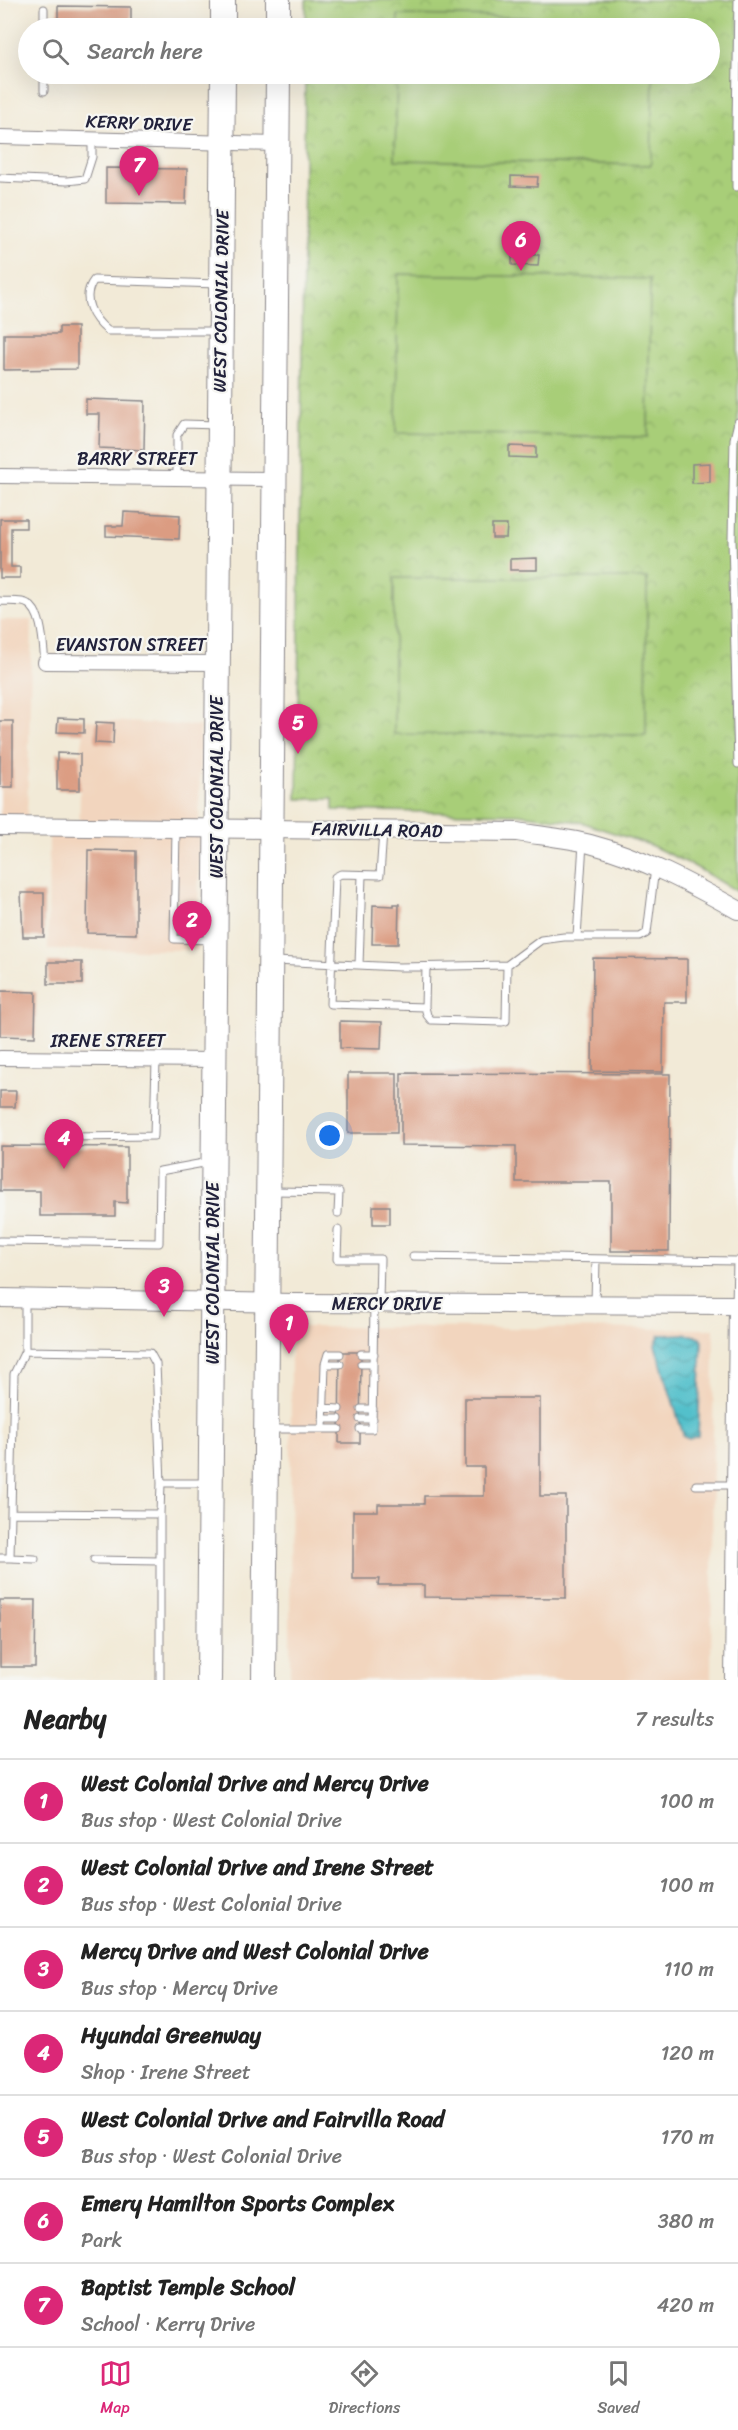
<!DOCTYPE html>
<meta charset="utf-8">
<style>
:root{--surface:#fff;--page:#f2f2f2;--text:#222;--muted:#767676;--line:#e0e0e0;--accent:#db2777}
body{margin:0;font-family:Sriracha,sans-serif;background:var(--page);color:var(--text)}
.you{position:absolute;left:330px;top:1136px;width:21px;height:21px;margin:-15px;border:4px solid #fff;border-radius:50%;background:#1a73e8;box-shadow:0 0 0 9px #1a73e833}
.badge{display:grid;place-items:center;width:39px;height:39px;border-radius:50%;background:var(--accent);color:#fff;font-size:20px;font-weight:700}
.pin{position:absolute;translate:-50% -50px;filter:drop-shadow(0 2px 3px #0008)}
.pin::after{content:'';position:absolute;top:32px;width:21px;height:18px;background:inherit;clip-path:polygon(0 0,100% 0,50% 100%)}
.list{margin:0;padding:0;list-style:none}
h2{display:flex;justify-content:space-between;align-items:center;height:78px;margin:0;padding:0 24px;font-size:26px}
h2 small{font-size:20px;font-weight:400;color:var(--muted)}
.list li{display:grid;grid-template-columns:39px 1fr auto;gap:18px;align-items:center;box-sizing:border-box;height:84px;padding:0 24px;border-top:2px solid var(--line)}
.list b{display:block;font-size:22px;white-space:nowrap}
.list p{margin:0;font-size:20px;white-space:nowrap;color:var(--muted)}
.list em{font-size:20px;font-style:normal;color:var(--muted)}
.icon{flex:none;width:33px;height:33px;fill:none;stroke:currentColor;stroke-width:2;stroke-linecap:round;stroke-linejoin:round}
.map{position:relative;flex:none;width:738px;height:1680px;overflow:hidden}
.search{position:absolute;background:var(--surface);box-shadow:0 6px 24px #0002;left:18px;right:18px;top:18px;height:66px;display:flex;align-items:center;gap:15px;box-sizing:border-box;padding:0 21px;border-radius:33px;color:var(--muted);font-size:22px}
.sheet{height:666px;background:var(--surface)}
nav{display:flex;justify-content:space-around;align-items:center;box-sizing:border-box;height:84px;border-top:2px solid var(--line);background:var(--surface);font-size:16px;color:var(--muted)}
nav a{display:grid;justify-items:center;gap:3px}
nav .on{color:var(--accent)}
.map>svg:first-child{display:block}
.built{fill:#f2d5be}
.park{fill:url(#park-crowns);stroke:#65785a;stroke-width:1.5}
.pitch{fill:#a8ce78;stroke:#65785a;stroke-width:1.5}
.water{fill:url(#water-waves);stroke:#3a7183;stroke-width:1.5}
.building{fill:#db9c82}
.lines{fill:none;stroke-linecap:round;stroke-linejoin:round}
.lane-casing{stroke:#8a8689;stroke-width:9}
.street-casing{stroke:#8a8689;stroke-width:16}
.secondary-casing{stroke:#8a8689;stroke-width:20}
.highway-casing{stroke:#8a8689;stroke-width:26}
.lane{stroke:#fff;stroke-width:7}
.street{stroke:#fff;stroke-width:14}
.secondary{stroke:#fff;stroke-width:18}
.highway{stroke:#fff;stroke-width:24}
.labels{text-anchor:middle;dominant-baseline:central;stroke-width:4.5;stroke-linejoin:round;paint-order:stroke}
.street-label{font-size:18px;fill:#22223b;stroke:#f6f6f2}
</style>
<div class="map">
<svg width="738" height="1680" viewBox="0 0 738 1680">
<defs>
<pattern id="park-crowns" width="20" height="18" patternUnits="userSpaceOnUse" patternTransform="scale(1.5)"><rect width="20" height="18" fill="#a8ce78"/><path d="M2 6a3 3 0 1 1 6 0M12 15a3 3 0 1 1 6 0" fill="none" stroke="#90b169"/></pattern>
<pattern id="water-waves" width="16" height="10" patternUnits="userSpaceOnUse" patternTransform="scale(1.5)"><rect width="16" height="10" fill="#53c0cb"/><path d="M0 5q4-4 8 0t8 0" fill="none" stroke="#449ca6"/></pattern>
</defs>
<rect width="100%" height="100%" fill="#f6f6f2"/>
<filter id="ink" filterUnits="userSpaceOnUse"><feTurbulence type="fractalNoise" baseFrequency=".0167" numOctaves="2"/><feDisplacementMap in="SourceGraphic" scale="12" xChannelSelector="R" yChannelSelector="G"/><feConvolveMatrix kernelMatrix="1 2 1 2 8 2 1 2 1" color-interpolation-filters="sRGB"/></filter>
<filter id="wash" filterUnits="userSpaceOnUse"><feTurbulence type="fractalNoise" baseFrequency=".008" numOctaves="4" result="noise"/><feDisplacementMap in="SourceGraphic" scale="24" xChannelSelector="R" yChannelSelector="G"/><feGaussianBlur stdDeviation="1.35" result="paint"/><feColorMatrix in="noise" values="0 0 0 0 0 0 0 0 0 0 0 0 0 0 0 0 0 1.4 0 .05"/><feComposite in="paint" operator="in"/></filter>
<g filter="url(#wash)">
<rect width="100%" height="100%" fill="#f2ead7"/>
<path class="built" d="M0,620H32L27,817H0Z
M86,720L200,726L198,950H48L49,834H79L81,751Z
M291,1327L714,1329L711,1680H290Z"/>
<path class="park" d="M306,0H738V892L692,865L650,845L581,822L518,814L333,810V799H297L305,74H710V28H306Z"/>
<path class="pitch" d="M398,15L654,20V28H398Z
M397,74H653L651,165L395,160Z
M398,274L650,279L648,437L396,433Z
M394,578H647L646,735L394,734Z"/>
<path class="water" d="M685,1334L701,1337L702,1340L698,1436L689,1439L684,1437L655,1345L660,1335Z"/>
<g id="blocks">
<path class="building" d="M58,6L131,7V28H58Z
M106,168L187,169L186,204L106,203Z
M511,176L538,177L537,187L511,186Z
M512,254L539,255L538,266L512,265Z
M59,327H77V369L4,370V334H59Z
M86,399L145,401L144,450L99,448L100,414H86Z
M509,446L536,447V458L509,457Z
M710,463V482L692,483V464Z
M124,512L180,515L179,539L106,536V526H123Z
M0,519H26V528H11V567H20V578H0Z
M492,525H507L506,538H492Z
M537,558V570H510V559Z
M58,718L84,719V733L57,732Z
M0,721H13V787H0Z
M96,722L114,723L113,744L95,743Z
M57,753L80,754V790H57Z
M88,850L136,851V934L87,933Z
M21,893H44V937H23Z
M394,904H399L398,944H372L373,905L394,906Z
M593,958L687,959V1002H664L663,1072L592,1071Z
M48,962H82V984H48Z
M0,991L36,992L35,1037L0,1036Z
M340,1021L382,1022L381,1049L340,1048Z
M348,1073H397V1133H348Z
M401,1073L670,1074L669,1251H611V1182H516V1146L401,1145Z
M0,1091H16L15,1107H0Z
M0,1146L127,1147V1203L115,1202V1216H40V1191H0Z
M373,1206H390V1224H373Z
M340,1352H361L360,1443H339Z
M465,1398H540V1496H566V1598L424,1597V1585H378L379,1579H353V1511H378V1504H424V1496H484V1467H465Z
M0,1600H36L35,1667H0Z"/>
</g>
</g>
<g filter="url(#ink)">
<use href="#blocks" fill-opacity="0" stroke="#8a8689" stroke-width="1.5"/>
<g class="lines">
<defs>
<path id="lane" d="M738,0L736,125H738
M44,9V28
M44,74V91
M0,178L67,181L85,179L92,157V139
M736,187V125
M216,331H108C93,319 80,298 94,280L218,284
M738,422L734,439L732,540L738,764
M177,477V435L184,424L217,425
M0,601C8,602 22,600 28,604C43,612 43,647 45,662
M176,830L174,939L213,940
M383,832L380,875L341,874L335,877L330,1004L425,1007L426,967
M577,937L583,843
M275,961L399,967L507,965L541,940L564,937H640L647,933L655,868
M359,965L362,875
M425,1007L427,1015L431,1020L502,1022L506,1021L507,965
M71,1137L154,1136L156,1060
M274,1191L339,1192L338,1213
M338,1230L337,1259H380L379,1302
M0,1241L159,1243L160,1171L209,1162
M413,1256L737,1261L736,1304
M25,1301V1351L14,1374L11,1513L160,1514V1680
M595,1304L596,1259
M25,1351L150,1353L156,1364L161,1483H206
M361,1354H374
M325,1364H340
M361,1364H373
M323,1408L339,1409
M361,1409H373
M323,1419H339
M360,1419H373
M269,1429H339
M323,1429L325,1364L328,1354H340
M360,1429H372L374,1304
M696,1485H734
M160,1514L161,1483
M0,1558H10L11,1513
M10,1558L35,1559
M94,1560L160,1561"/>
<path id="street" d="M0,137L277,144
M0,476L273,479
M45,662L218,663
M0,1058L215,1060
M732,1680L736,1305"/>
<path id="secondary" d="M0,826L517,832C542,836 567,838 590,844C643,858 691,884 738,910
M0,1298L294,1303L738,1305"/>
<path id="highway" d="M223,28V0
M278,28V0
M209,1680L223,74
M264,1680L278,74"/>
</defs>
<use href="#lane" class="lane-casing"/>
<use href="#street" class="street-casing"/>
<use href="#secondary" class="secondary-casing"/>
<use href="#highway" class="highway-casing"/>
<use href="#lane" class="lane"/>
<use href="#street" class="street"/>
<use href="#secondary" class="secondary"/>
<use href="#highway" class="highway"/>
</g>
</g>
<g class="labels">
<g class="street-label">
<text transform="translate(139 123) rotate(2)">KERRY DRIVE</text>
<text transform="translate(221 301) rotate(-89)">WEST COLONIAL DRIVE</text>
<text x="137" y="459">BARRY STREET</text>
<text x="131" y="645">EVANSTON STREET</text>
<text transform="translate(217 787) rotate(-90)">WEST COLONIAL DRIVE</text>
<text transform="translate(377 830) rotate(1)">FAIRVILLA ROAD</text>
<text x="108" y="1041">IRENE STREET</text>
<text transform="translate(213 1273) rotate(-90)">WEST COLONIAL DRIVE</text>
<text x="387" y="1304">MERCY DRIVE</text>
</g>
</g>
</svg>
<div class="you"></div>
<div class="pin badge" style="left:289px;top:1354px">1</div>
<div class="pin badge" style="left:192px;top:951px">2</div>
<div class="pin badge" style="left:164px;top:1317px">3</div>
<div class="pin badge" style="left:64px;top:1169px">4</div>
<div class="pin badge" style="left:298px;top:754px">5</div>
<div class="pin badge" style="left:521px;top:271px">6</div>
<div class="pin badge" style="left:139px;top:196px">7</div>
<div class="search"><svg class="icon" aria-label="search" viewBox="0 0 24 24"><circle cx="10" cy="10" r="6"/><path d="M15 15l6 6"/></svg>Search here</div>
</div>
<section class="sheet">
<h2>Nearby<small>7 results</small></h2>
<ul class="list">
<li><span class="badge">1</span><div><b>West Colonial Drive and Mercy Drive</b><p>Bus stop · West Colonial Drive</p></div><em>100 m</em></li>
<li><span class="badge">2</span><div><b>West Colonial Drive and Irene Street</b><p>Bus stop · West Colonial Drive</p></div><em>100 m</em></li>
<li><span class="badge">3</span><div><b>Mercy Drive and West Colonial Drive</b><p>Bus stop · Mercy Drive</p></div><em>110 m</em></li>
<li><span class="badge">4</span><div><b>Hyundai Greenway</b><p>Shop · Irene Street</p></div><em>120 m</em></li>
<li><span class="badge">5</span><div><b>West Colonial Drive and Fairvilla Road</b><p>Bus stop · West Colonial Drive</p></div><em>170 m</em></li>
<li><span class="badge">6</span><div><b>Emery Hamilton Sports Complex</b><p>Park</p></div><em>380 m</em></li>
<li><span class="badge">7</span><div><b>Baptist Temple School</b><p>School · Kerry Drive</p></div><em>420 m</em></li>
</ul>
</section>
<nav>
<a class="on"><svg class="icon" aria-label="map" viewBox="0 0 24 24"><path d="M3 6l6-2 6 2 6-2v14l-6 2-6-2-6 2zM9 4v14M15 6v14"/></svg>Map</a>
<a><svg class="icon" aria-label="directions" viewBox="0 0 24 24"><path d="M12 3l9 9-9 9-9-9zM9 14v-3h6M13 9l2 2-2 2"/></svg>Directions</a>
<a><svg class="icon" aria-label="saved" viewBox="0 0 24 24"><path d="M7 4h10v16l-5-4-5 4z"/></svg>Saved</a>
</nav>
